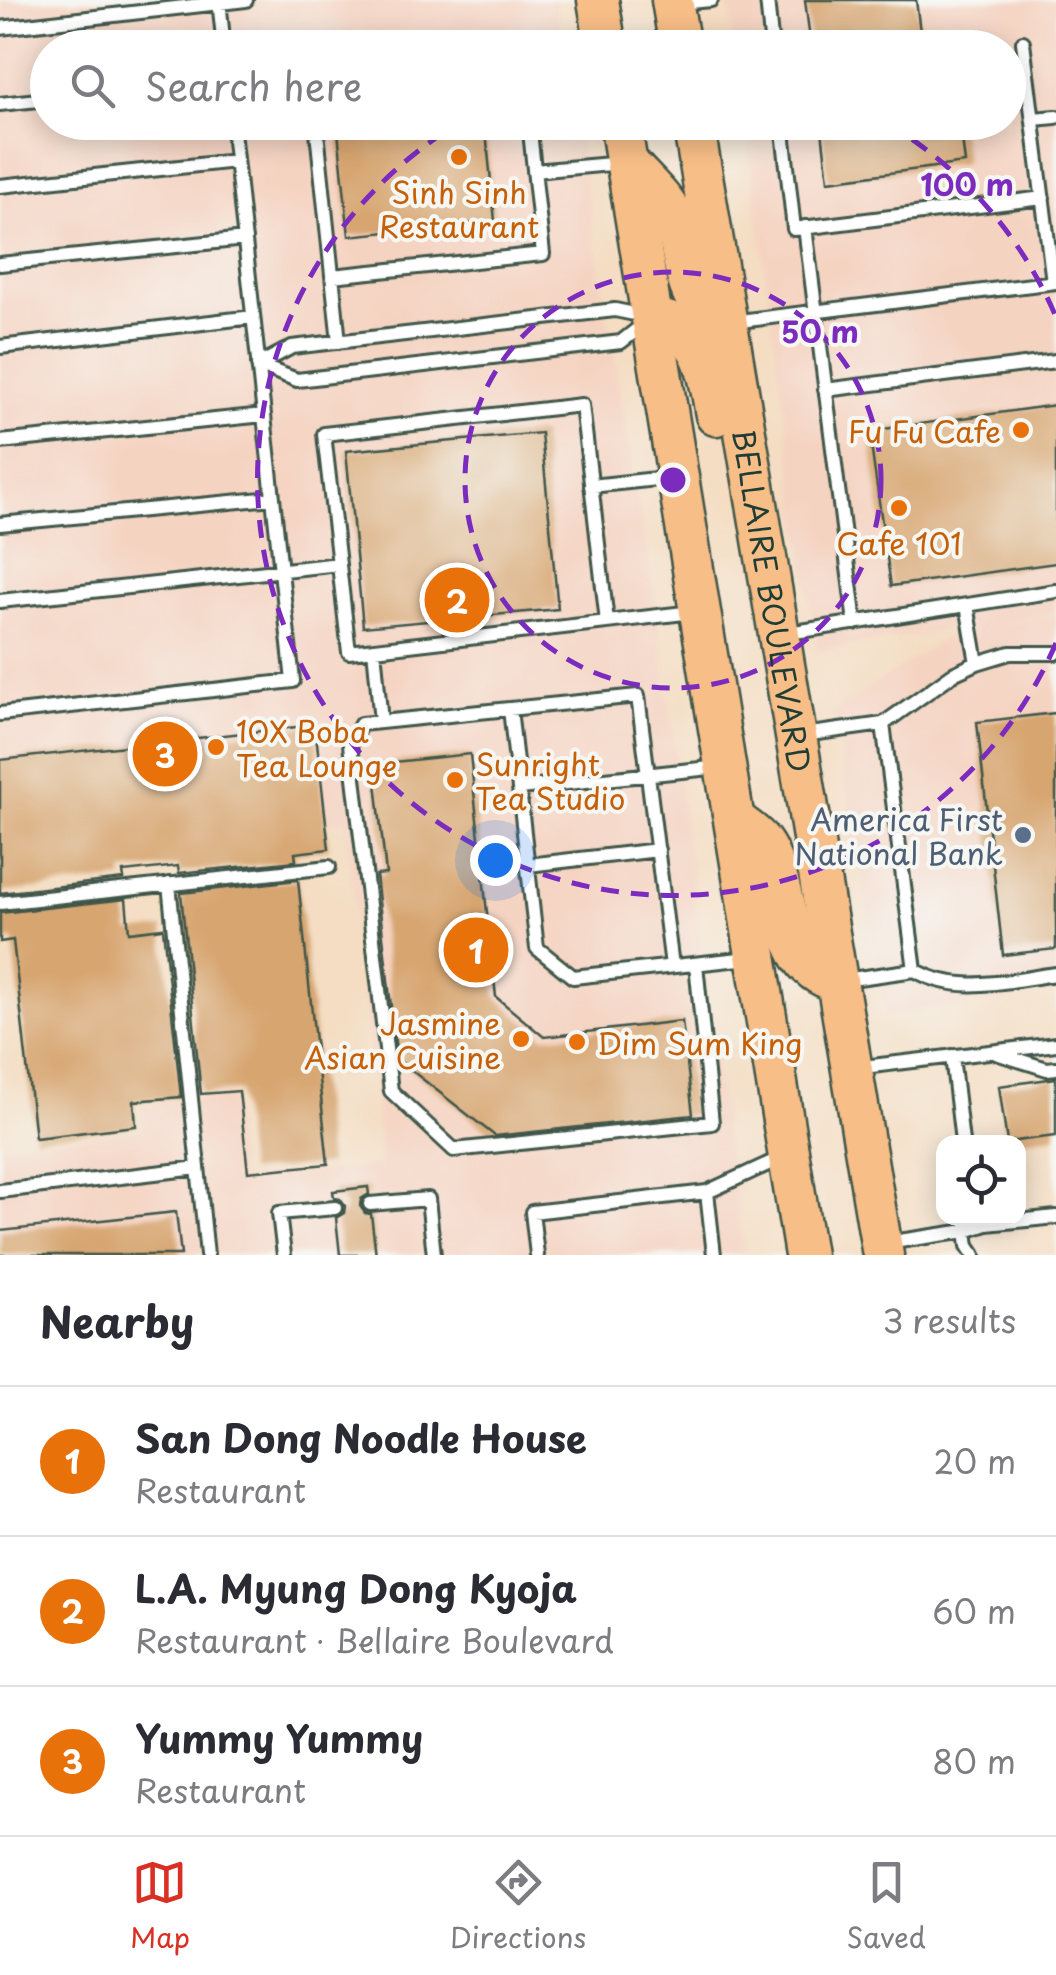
<!DOCTYPE html>
<meta charset="utf-8">
<style>
:root{--surface:#fff;--page:#f2f2f3;--text:#2b2b33;--muted:#7c7c81;--line:#e1e1e2;--accent:#d93025}
body{margin:0;font-family:"Playpen Sans",sans-serif;background:var(--page);color:var(--text)}
.controls{position:absolute;right:30px;bottom:30px;display:grid;overflow:hidden;border-radius:20px;box-shadow:0 5px 25px #0003}
.controls button{width:90px;height:90px;display:grid;place-items:center;padding:0;border:0;border-bottom:2px solid var(--line);background:var(--surface);color:var(--text);font:50px sans-serif}
.you{position:absolute;left:495px;top:860px;width:35px;height:35px;margin:-25px;border:8px solid #fff;border-radius:50%;background:#1a73e8;box-shadow:0 0 0 15px #1a73e833}
.badge{display:grid;place-items:center;width:65px;height:65px;border-radius:50%;background:var(--accent);color:#fff;font-size:32px;font-weight:700}
.pin{position:absolute;translate:-50% -50%;border:5px solid #fff;box-shadow:0 2px 10px #0006}
.list{margin:0;padding:0;list-style:none}
h2{display:flex;justify-content:space-between;align-items:center;height:130px;margin:0;padding:0 40px;font-size:42px}
h2 small{font-size:32px;font-weight:400;color:var(--muted)}
.list li{display:grid;grid-template-columns:65px 1fr auto;gap:30px;align-items:center;box-sizing:border-box;height:150px;padding:0 40px;border-top:2px solid var(--line)}
.list b{display:block;font-size:38px;white-space:nowrap}
.list p{margin:0;font-size:32px;white-space:nowrap;color:var(--muted)}
.list em{font-size:32px;font-style:normal;color:var(--muted)}
.icon{flex:none;width:55px;height:55px;fill:none;stroke:currentColor;stroke-width:2;stroke-linecap:round;stroke-linejoin:round}
.map{position:relative;flex:none;width:1056px;height:1255px;overflow:hidden}
.search{position:absolute;background:var(--surface);box-shadow:0 5px 25px #0003;left:30px;right:30px;top:30px;height:110px;display:flex;align-items:center;gap:25px;box-sizing:border-box;padding:0 35px;border-radius:55px;color:var(--muted);font-size:38px}
.sheet{height:580px;background:var(--surface)}
nav{display:flex;justify-content:space-around;align-items:center;box-sizing:border-box;height:140px;border-top:2px solid var(--line);background:var(--surface);font-size:28px;color:var(--muted)}
nav a{display:grid;justify-items:center;gap:5px}
nav .on{color:var(--accent)}
.map>svg:first-child{display:block}
.built{fill:#f5d3c1}
.building{fill:#d7a570}
.lines{fill:none;stroke-linecap:round;stroke-linejoin:round}
.service-casing{stroke:#3f5549;stroke-width:18}
.primary-casing{stroke:#3f5549;stroke-width:45}
.service{stroke:#fff;stroke-width:12}
.primary{stroke:#f7be87;stroke-width:40}
.ring{fill:none;stroke:#7b2cbf;stroke-width:5;stroke-dasharray:18 12}
.food-dot{fill:#e8710a;stroke:#f6f6f2;stroke-width:4}
.service-dot{fill:#5c6f8a;stroke:#f6f6f2;stroke-width:4}
.labels{text-anchor:middle;dominant-baseline:central;stroke-width:8;stroke-linejoin:round;paint-order:stroke}
.food-label{font-size:30px;fill:#c56008;stroke:#f6f6f2;text-anchor:start}
.street-label{font-size:30px;fill:#1f3d34;stroke:#f6f6f2}
.service-label{font-size:30px;fill:#4e5e75;stroke:#f6f6f2;text-anchor:end}
.centre{fill:#7b2cbf;stroke:#f6f6f2;stroke-width:5}
.ring-label{font-size:30px;text-anchor:middle;font-weight:bold;fill:#7b2cbf;stroke:#f6f6f2;stroke-width:8;stroke-linejoin:round;paint-order:stroke}
</style>
<div class="map">
<svg width="1056" height="1255" viewBox="0 0 1056 1255">
<rect width="100%" height="100%" fill="#f6f6f2"/>
<filter id="ink" filterUnits="userSpaceOnUse"><feTurbulence type="fractalNoise" baseFrequency=".01" numOctaves="2"/><feDisplacementMap in="SourceGraphic" scale="20" xChannelSelector="R" yChannelSelector="G"/><feConvolveMatrix kernelMatrix="1 2 1 2 8 2 1 2 1" color-interpolation-filters="sRGB"/></filter>
<filter id="wash" filterUnits="userSpaceOnUse"><feTurbulence type="fractalNoise" baseFrequency=".0048" numOctaves="4" result="noise"/><feDisplacementMap in="SourceGraphic" scale="40" xChannelSelector="R" yChannelSelector="G"/><feGaussianBlur stdDeviation="2.25" result="paint"/><feColorMatrix in="noise" values="0 0 0 0 0 0 0 0 0 0 0 0 0 0 0 0 0 1.4 0 .05"/><feComposite in="paint" operator="in"/></filter>
<g filter="url(#wash)">
<rect width="100%" height="100%" fill="#f4ddc2"/>
<path class="built" d="M0,0H555L563,47L48,48V122L576,123L662,649L724,1130L745,1255H0V1146L142,1130L140,1105L231,1094L240,1179L382,1166L345,821L0,858Z
M728,0H1056V613L979,626L1056,616V993L886,1016L833,712L958,629L817,651L745,123L1008,122V48L735,47Z"/>
<g id="blocks">
<path class="building" d="M805,0H916L922,48H811Z
M337,122H485L495,221L349,236Z
M821,122H960L965,163L828,181Z
M1056,405V563L891,586L869,431Z
M541,433L558,609L363,627L346,451Z
M1056,713V949L1003,955L977,722Z
M315,725L329,849L295,853L296,861L179,873L178,866L123,872L124,879L0,893V760Z
M470,754L496,997L544,1037L682,1021L693,1115L495,1136L397,1059L376,875L386,874L374,764Z
M298,880L328,1164L248,1172L239,1091L201,1094L181,893Z
M126,899L129,932L163,928L181,1097L134,1101L136,1126L35,1138L13,940L0,942V913Z
M1056,1078V1136L1007,1142L999,1086Z
M368,1187L369,1194L361,1199L360,1206L365,1213L371,1214L376,1255H340L336,1218L344,1213L345,1206L340,1199L334,1198L333,1191Z
M176,1212L181,1255H0V1231Z"/>
</g>
</g>
<g filter="url(#ink)">
<use href="#blocks" fill-opacity="0" stroke="#3f5549" stroke-width="2.5"/>
<g class="lines">
<defs>
<path id="service" d="M219,0L224,48
M767,0L772,48
M678,3L711,0
M0,28L246,0
M1023,42L1053,282
M0,104L48,99
M1033,119L1056,117
M316,122L339,342
M782,122L794,229L1043,198
M534,171L622,163
M0,186L236,161
M805,227L855,623
M0,264L245,239
M332,276L543,254L529,122
M731,322L1056,282
M0,347L253,317
M258,365L297,380L621,342L644,324
M258,365L292,347L615,310L644,316
M825,390L1056,361
M0,442L264,415
M591,486L675,477
M0,524L273,498
M0,601L339,564
M967,605L977,663
M607,622L582,405L324,434L349,652L693,612
M782,634L1056,591
M374,649L381,722
M510,709L537,948L573,977L749,958
M0,714L293,681L232,122
M883,724L915,970
M803,735L883,724L953,674L977,663L1010,653H1056
M519,788L720,767
M528,865L658,850
M169,884L207,1255
M0,903L329,867
M672,966L638,696L361,724L350,744L391,1091L454,1150L712,1123L696,964
M844,980L915,970C958,996 1009,980 1056,974
M996,1053L1047,1069L1056,1068
M952,1056L962,1142
M855,1068L1056,1044
M0,1191L198,1168
M707,1192L714,1255
M370,1204L428,1199L434,1255
M967,1218L966,1231L987,1224L1056,1217
M886,1243L966,1231L968,1246L974,1255
M284,1255L279,1213L335,1208
M537,1255L532,1212L707,1192L783,1157"/>
<g id="primary">
<path d="M598,0L606,48"/>
<path d="M672,0L680,48"/>
<path d="M620,122L805,1255"/>
<path id="s1" d="M693,122L883,1255"/>
<path d="M627,162C640,178 663,197 672,216C689,253 677,304 726,323"/>
<path d="M652,318C704,328 708,371 716,415"/>
<path d="M737,822C745,828 756,835 761,842C793,886 775,966 837,981"/>
</g>
</defs>
<use href="#service" class="service-casing"/>
<use href="#primary" class="primary-casing"/>
<use href="#service" class="service"/>
<use href="#primary" class="primary"/>
</g>
</g>
<g class="ring">
<circle cx="673" cy="480" r="208"/>
<path d="M1056 643A416 416 0 1 1 459 123M887 123A416 416 0 0 1 1056 317"/>
</g>
<g class="food-dot">
<circle cx="459" cy="157" r="10"/>
<circle cx="1021" cy="430" r="10"/>
<circle cx="899" cy="508" r="10"/>
<circle cx="216" cy="747" r="10"/>
<circle cx="455" cy="780" r="10"/>
<circle cx="521" cy="1039" r="10"/>
<circle cx="577" cy="1042" r="10"/>
</g>
<circle class="service-dot" cx="1023" cy="835" r="10"/>
<g class="labels">
<g class="food-label">
<text x="459" y="191" text-anchor="middle">Sinh Sinh<tspan x="459" dy="34">Restaurant</tspan></text>
<text x="1001" y="430" text-anchor="end">Fu Fu Cafe</text>
<text x="899" y="542" text-anchor="middle">Cafe 101</text>
<text x="236" y="730">10X Boba<tspan x="236" dy="34">Tea Lounge</tspan></text>
<text x="475" y="763">Sunright<tspan x="475" dy="34">Tea Studio</tspan></text>
<text x="501" y="1022" text-anchor="end">Jasmine<tspan x="501" dy="34">Asian Cuisine</tspan></text>
<text x="597" y="1042">Dim Sum King</text>
</g>
<g class="street-label">
<text stroke="none"><textPath href="#s1" startOffset="485">BELLAIRE BOULEVARD</textPath></text>
</g>
<g class="service-label">
<text x="1003" y="818">America First<tspan x="1003" dy="34">National Bank</tspan></text>
</g>
</g>
<circle cx="673" cy="480" r="15" class="centre"/>
<g class="ring-label">
<text x="967" y="196">100 m</text>
<text x="820" y="343">50 m</text>
</g>
</svg>
<div class="controls">
<button><svg class="icon" aria-label="locate" viewBox="0 0 24 24"><circle cx="12" cy="12" r="6"/><path d="M12 2v4M12 18v4M2 12h4M18 12h4"/></svg></button>
</div>
<div class="you"></div>
<div class="pin badge" style="left:476px;top:950px;background:#e8710a">1</div>
<div class="pin badge" style="left:457px;top:600px;background:#e8710a">2</div>
<div class="pin badge" style="left:165px;top:754px;background:#e8710a">3</div>
<div class="search"><svg class="icon" aria-label="search" viewBox="0 0 24 24"><circle cx="10" cy="10" r="6"/><path d="M15 15l6 6"/></svg>Search here</div>
</div>
<section class="sheet">
<h2>Nearby<small>3 results</small></h2>
<ul class="list">
<li><span class="badge" style="background:#e8710a">1</span><div><b>San Dong Noodle House</b><p>Restaurant</p></div><em>20 m</em></li>
<li><span class="badge" style="background:#e8710a">2</span><div><b>L.A. Myung Dong Kyoja</b><p>Restaurant · Bellaire Boulevard</p></div><em>60 m</em></li>
<li><span class="badge" style="background:#e8710a">3</span><div><b>Yummy Yummy</b><p>Restaurant</p></div><em>80 m</em></li>
</ul>
</section>
<nav>
<a class="on"><svg class="icon" aria-label="map" viewBox="0 0 24 24"><path d="M3 6l6-2 6 2 6-2v14l-6 2-6-2-6 2zM9 4v14M15 6v14"/></svg>Map</a>
<a><svg class="icon" aria-label="directions" viewBox="0 0 24 24"><path d="M12 3l9 9-9 9-9-9zM9 14v-3h6M13 9l2 2-2 2"/></svg>Directions</a>
<a><svg class="icon" aria-label="saved" viewBox="0 0 24 24"><path d="M7 4h10v16l-5-4-5 4z"/></svg>Saved</a>
</nav>
